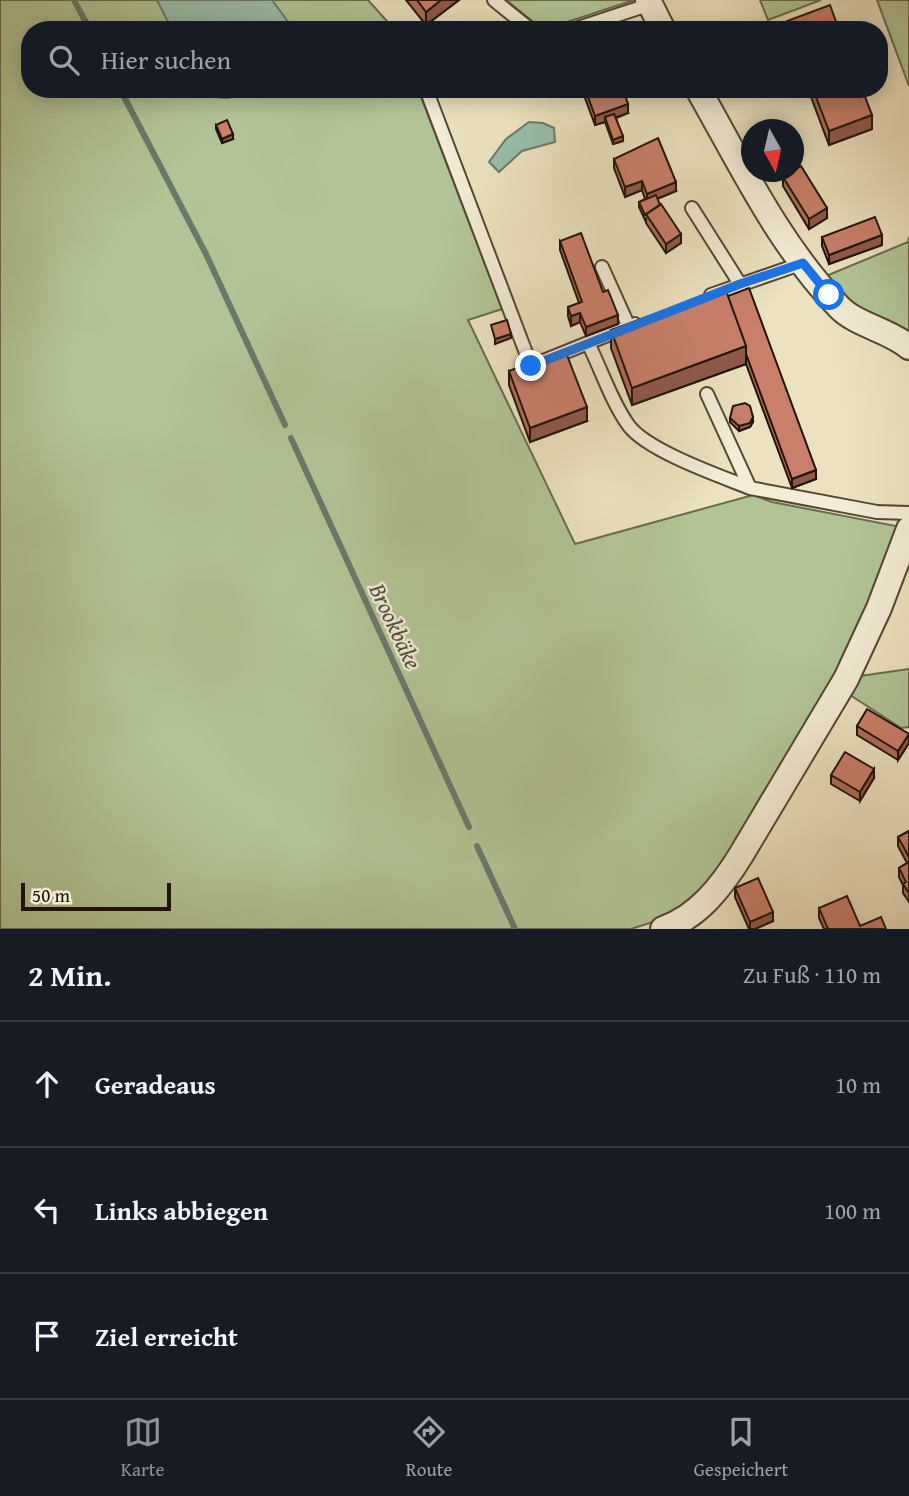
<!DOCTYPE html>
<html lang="de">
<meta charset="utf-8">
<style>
:root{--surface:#171b24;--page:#242831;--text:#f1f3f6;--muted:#9ea1a6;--line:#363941;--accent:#8c9099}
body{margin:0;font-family:"Gentium Book Plus",serif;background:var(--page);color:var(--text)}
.compass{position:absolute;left:741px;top:119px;width:63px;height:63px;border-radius:50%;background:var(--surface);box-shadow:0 4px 18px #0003;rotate:172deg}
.scale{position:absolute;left:21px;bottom:18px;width:150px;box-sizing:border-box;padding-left:7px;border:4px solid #221306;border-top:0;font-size:19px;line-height:24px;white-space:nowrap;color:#221306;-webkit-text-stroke:5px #f3ecd6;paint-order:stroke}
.stop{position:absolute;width:21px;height:21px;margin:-16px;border:5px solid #1a73e8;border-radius:50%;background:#fff}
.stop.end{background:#1a73e8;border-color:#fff;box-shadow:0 2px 7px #0008}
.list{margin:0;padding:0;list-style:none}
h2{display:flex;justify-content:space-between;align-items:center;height:91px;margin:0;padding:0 28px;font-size:30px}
h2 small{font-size:23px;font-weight:400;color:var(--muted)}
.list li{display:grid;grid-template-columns:46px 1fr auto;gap:21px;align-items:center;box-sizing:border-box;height:126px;padding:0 28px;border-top:2px solid var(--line)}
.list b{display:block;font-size:26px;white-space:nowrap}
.list em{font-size:23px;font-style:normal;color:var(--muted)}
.icon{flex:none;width:38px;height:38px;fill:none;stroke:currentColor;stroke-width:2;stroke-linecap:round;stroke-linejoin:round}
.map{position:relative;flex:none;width:909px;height:929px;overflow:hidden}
.search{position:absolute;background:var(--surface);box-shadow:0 4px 18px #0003;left:21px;right:21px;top:21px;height:77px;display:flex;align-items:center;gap:18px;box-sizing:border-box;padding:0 24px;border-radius:28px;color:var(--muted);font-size:26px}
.sheet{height:469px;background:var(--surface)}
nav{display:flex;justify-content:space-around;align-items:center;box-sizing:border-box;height:98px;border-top:2px solid var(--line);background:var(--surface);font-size:19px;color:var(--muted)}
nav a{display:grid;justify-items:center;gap:4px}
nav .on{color:var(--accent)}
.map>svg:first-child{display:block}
.green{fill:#b2c497;stroke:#6a6c4e;stroke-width:2}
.water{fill:#9abfac;stroke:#6a7a6a;stroke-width:2}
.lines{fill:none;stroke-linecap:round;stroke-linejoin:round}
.stream{stroke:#6a7a6a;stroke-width:6}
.lane-casing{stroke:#544734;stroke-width:16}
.street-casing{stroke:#544734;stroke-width:28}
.lane{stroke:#f3ecd6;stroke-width:12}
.street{stroke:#f3ecd6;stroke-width:24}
.wall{fill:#ad6d5b;stroke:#221306;stroke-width:2}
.shaded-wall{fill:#8d594a;stroke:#221306;stroke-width:2}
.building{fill:#c97f6a;stroke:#221306;stroke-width:2}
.route{stroke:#1a73e8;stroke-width:9}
.labels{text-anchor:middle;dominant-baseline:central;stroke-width:5;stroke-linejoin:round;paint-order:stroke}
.water-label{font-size:23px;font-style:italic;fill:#4c4f40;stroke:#f3ecd6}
</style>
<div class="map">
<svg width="909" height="929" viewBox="0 0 909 929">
<rect width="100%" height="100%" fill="#ece2c0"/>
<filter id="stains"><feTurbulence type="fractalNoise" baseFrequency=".00286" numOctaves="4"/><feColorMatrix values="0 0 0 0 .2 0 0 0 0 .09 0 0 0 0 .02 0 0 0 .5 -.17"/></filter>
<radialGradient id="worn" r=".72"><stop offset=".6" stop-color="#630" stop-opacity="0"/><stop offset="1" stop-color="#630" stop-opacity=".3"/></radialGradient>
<path class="green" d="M0,0H368L395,30H30V89H418L502,309L468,320L575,544L753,495L772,502L896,526L898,533L846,658L742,838L700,895L659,920L631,929H0Z
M506,0H634L543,30Z
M760,0H821L768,20Z
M877,0H909V86Z
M909,237V333L850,304L826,276L908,242Z
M909,669V727L901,728L850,695L860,676Z"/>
<path class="water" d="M157,0H272L294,30H172Z
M203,89H258C240,96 219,105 203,89Z
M529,122L543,123L554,128L555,142L522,151L499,172L489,162L506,139Z"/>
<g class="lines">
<path class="stream" d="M74,0L90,30
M120,89L206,254L285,425
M291,438L469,827
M477,846L515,929"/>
<defs>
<path id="lane" d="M494,0L531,30
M572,30L651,4
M426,89L531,366L625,328
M692,208L740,284
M602,267L629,327L635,324
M711,295L803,263
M588,343C601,369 612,403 629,426C648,451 720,476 750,488
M707,394L750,488L877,512L909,513"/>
<path id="street" d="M648,0L663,30
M698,89C740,163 779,245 839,307C856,325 889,330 909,347
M663,929C698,917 722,886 741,855L846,679L879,608L909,529"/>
</defs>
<use href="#lane" class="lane-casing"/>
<use href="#street" class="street-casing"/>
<use href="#lane" class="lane"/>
<use href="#street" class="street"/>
</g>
<path class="wall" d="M406,0H459L426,25Z
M585,89L628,113L616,118L623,141L613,144L605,122L595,125L585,98Z
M808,89H862L872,129L829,145Z
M216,125L233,139L222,143L216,129Z
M614,159L676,191L657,199L681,243L666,253L646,223V219L645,220L639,207V202L645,199L642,190L625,197L614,168Z
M783,177L827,218L809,229L783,186Z
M822,237L882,245L829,264L822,246Z
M560,241L603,292L618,324L586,336L580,322L571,326L568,316V307L579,303L560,250Z
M728,296L816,479L792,488L746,364L632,405L611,348V330Z
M509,371L587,421L530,442L509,385Z
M730,418L753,422L750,427L739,431L730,422Z
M857,726L909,743L898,760L857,735Z
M831,775L874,778L860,801L831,784Z
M909,831V902L903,893V885L899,877V868L907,863L898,846V837Z
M735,888L773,921L755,929H749L735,897Z
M819,908L860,926L886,929H824L819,918Z"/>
<path class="shaded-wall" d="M441,0H459L426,25V12Z
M628,104V113L606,121L605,117V122L595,125V116Z
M872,115V129L829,145V131Z
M233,134V139L222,143V139Z
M623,136V141L613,144V140Z
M642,181V190L625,197V187Z
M676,182V191L647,203V194Z
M827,208V218L809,229V219Z
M681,234V243L666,253V244Z
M882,235V245L829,264V255Z
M580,313V322L571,326V316Z
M618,315V324L586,336V327Z
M511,334V338L495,344V339Z
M746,346V364L632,405V388Z
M587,407V421L530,442V428Z
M753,417V422L750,427L739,431V426Z
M816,470V479L792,488V479Z
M909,734V743L898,760V751Z
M874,769V778L860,801V792Z
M773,912V921L755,929H750V922Z"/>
<path class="building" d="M417,0H441L426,12Z
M830,5L839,30H791L787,21Z
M585,89H623L628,104L595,116Z
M813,89H862L872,115L829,131Z
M614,114L623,136L613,140L605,117Z
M227,120L233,134L222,139L216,125Z
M658,138L676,182L647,194L642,181L625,187L614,159Z
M801,166L827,208L809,219L783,177Z
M656,195L660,205L645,215L639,202Z
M661,204L681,234L666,244L646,214Z
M875,217L882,235L829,255L822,237Z
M581,233L603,292L608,290L618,315L586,327L580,313L571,316L568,307L582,302L560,241Z
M725,288L746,346L632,388L611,330Z
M749,288L816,470L792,479L746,354V346L728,296Z
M507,320L511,334L495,339L491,325Z
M565,350L587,407L530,428L509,371Z
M745,403L750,406L753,417L750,423L739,426L730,418L733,406Z
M867,709L909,734L898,751L857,726Z
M845,752L874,769L860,792L831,775Z
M909,831V857L898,837Z
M909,862V893L903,884L906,882L899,868Z
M758,878L773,912L750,922L735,888Z
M847,896L860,926L881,917L886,929H828L819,908Z"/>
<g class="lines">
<path class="route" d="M531,366L740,284L803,263L829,295"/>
</g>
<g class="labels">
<g class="water-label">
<text transform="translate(396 626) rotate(65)">Brookbäke</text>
</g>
</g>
<rect width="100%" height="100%" filter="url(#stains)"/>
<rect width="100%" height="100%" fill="url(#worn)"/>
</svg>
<svg class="compass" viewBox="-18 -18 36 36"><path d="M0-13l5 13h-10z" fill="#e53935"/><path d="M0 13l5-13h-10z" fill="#9ea1a6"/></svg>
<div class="scale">50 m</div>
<div class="stop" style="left:829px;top:295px"></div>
<div class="stop end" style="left:531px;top:366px"></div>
<div class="search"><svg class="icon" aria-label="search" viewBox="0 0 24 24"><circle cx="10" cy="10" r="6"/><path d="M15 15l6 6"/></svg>Hier suchen</div>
</div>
<section class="sheet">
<h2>2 Min.<small>Zu Fuß · 110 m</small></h2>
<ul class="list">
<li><svg class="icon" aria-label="ahead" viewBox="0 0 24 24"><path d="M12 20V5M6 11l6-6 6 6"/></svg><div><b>Geradeaus</b></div><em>10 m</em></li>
<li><svg class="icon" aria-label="left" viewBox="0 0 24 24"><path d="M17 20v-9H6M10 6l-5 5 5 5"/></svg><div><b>Links abbiegen</b></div><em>100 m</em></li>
<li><svg class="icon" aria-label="arrive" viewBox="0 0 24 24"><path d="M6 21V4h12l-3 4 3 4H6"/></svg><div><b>Ziel erreicht</b></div></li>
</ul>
</section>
<nav>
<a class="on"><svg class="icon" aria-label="map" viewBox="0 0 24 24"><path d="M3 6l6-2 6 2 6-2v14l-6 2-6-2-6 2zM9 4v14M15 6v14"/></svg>Karte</a>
<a><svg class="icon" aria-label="directions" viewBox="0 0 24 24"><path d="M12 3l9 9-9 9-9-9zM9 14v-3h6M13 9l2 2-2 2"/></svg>Route</a>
<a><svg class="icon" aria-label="saved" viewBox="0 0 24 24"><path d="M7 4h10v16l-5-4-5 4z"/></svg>Gespeichert</a>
</nav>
